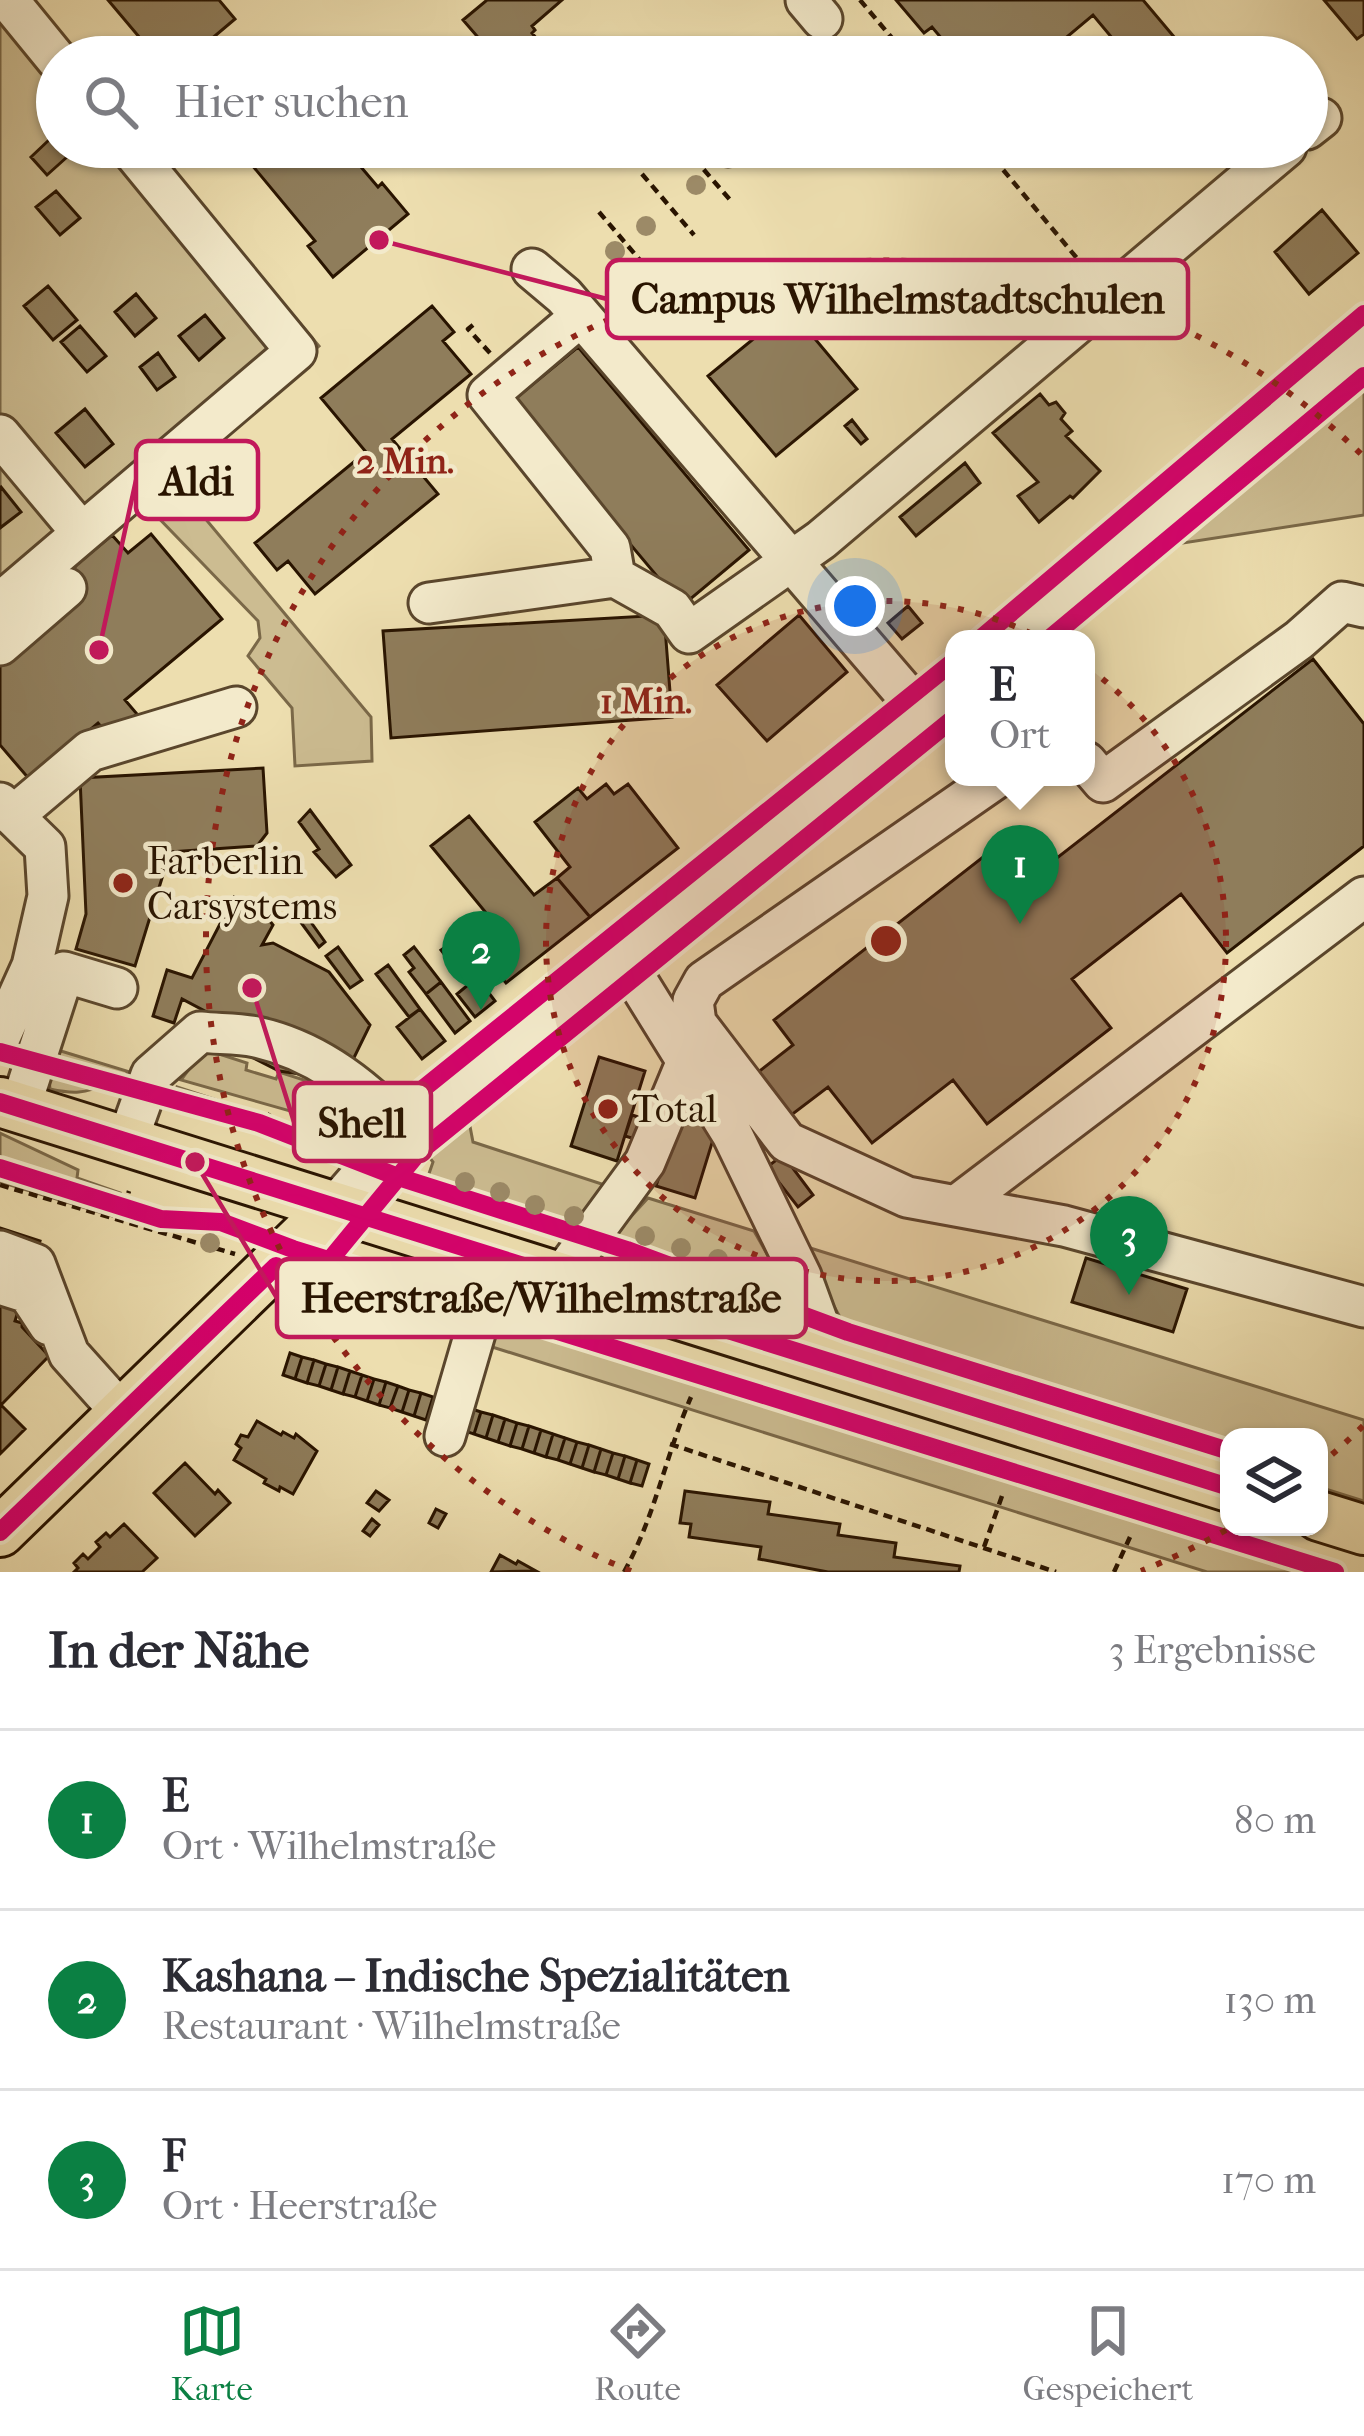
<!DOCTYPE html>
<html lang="de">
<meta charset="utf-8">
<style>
:root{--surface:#fff;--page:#f2f2f3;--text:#2b2b33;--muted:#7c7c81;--line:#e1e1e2;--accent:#0b8043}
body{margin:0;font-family:"IM FELL French Canon",serif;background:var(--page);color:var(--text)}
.controls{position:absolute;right:36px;bottom:36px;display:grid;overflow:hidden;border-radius:24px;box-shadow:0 3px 9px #0004}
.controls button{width:108px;height:108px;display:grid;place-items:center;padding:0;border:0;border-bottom:3px solid var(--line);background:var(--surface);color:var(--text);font:60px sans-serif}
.you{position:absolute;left:855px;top:606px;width:42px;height:42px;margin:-30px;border:9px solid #fff;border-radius:50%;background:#1a73e8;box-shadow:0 0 0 18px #1a73e833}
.badge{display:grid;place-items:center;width:78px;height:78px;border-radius:50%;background:var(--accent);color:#fff;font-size:39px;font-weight:700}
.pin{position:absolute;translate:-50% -99px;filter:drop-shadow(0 3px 6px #0008)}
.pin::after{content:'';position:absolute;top:63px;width:42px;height:36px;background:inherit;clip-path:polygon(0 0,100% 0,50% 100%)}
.popup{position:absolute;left:945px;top:630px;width:150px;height:156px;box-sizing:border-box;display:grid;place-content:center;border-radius:24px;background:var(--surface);filter:drop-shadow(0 3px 9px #0005);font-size:39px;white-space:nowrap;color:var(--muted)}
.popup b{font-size:45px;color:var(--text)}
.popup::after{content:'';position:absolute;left:50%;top:100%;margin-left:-24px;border:24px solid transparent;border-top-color:var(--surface)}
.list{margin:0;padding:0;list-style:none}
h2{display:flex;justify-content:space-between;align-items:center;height:156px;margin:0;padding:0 48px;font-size:51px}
h2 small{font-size:39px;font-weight:400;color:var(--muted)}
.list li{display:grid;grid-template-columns:78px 1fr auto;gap:36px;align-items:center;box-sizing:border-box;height:180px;padding:0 48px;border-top:3px solid var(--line)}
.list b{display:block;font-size:45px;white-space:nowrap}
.list p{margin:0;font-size:39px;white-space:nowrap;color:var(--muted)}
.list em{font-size:39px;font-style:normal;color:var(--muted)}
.icon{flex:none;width:66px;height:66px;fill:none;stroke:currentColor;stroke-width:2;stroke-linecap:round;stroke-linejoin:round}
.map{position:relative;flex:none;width:1364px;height:1572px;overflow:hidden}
.search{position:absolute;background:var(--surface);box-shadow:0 3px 9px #0004;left:36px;right:36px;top:36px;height:132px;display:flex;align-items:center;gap:30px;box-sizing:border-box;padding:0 42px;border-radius:66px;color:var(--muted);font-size:45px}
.sheet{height:696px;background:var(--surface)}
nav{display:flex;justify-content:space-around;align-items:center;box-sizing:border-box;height:168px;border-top:3px solid var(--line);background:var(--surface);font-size:33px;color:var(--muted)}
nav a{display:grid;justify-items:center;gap:6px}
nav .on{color:var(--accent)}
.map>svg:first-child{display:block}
.green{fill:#ccbc91;stroke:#7a6848;stroke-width:3}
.building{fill:#8f7d5b;stroke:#291400;stroke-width:3}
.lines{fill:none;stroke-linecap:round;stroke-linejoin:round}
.minor-casing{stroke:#5a462c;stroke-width:45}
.major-casing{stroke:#291400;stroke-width:54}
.path{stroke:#291400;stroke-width:4.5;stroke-dasharray:9 6;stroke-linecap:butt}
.minor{stroke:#f3eacb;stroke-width:39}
.major{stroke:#eddeaf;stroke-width:48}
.cycleway-casing{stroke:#f3eacb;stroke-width:26}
.cycleway{stroke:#d6006c;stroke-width:18}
.tree{fill:#9c8a67}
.ring{fill:none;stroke:#8f2418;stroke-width:6;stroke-dasharray:6 12}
.poi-dot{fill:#8f2418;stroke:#f3eacb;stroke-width:4.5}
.labels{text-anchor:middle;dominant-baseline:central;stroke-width:9;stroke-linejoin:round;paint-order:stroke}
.poi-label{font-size:39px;fill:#291400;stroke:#f3eacb;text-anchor:start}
.centre{fill:#8f2418;stroke:#f3eacb;stroke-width:6}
.ring-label{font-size:36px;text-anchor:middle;font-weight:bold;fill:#8f2418;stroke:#f3eacb;stroke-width:9;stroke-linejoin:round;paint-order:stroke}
.leader{fill:none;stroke:#c2185b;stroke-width:4.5}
.callout-dot{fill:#c2185b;stroke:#f3eacb;stroke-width:4.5}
.callout{fill:#f3eacb;stroke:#c2185b;stroke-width:4.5}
.callout-label{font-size:42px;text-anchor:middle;font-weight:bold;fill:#291400}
</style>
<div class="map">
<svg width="1364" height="1572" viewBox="0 0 1364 1572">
<rect width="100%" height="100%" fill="#eddeaf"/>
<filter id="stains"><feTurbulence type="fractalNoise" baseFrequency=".00167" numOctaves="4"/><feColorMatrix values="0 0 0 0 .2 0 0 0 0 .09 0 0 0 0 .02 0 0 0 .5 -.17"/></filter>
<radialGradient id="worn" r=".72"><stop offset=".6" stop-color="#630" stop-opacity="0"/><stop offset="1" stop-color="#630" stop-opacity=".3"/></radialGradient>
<path class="green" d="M0,0L57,57V147H151L319,346L168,474L371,717L372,761L295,766L292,708L248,656L260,638L258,621L146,505L0,629Z
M1364,382V515L1170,545L1345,397Z
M614,984L625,992L468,1116L473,1142L614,1188L578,1231L552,1235L422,1194L433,1162L417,1141Z
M51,1048L130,1072L116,1079L47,1064Z
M216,1053L247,1063L246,1070L276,1079L279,1072L326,1087L359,1123L357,1130L181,1080L200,1054Z
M48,1070L107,1083C85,1094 73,1094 50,1089Z
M177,1087L263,1115L261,1120L174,1096Z
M0,1133L78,1170L77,1178L120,1193L112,1216L0,1182Z
M648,1198L754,1231L795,1304L791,1319L606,1252V1244Z
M807,1247L1364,1420V1501L1319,1487V1437H1229V1459L854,1342L808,1260Z
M353,1264L1347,1572H1207L324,1294Z"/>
<path class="building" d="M108,0H219L235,19L190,57H156Z
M487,0H562L532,26L535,30L532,33L552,57H495L463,20Z
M896,0H1143L1191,57H1128L1093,15L1043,57H947L953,52L932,27L924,33Z
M1324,0H1364V34L1357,39Z
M50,139L67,157L47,175L31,157Z
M237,147H344L378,187L382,183L408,214L333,277L308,246L315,241Z
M467,147H490L477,159Z
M56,191L80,218L60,235L36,207Z
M1322,210L1358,253L1309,294L1275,252Z
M48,286L77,320L53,340L24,306Z
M136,294L156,318L135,336L115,312Z
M674,297L686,313L673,323L660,320L654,313Z
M432,306L454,332L443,341L471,374L392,439L438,494L315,594L288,561L277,570L255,543L366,452L321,398Z
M790,309L857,389L776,456L708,376Z
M205,315L224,338L199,360L179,336Z
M80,326L106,356L87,372L61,342Z
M578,347L749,550L682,606L511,402Z
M158,353L175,377L157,390L140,367Z
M1040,394L1049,405L1056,402L1065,413L1061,419L1072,431L1066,436L1100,471L1073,498L1070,496L1039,522L1018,496L1038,482L993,433Z
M85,409L113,444L85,467L56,433Z
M852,420L867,439L861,444L845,426Z
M965,463L980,483L916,536L900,517Z
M1,487L21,512L0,528V488Z
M151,534L222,619L125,700L137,714L110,737L98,723L30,780L0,745V661L85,589L71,572L77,564L112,535L128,553Z
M908,606L922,623L902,639L888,623Z
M664,615L672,717L391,738L383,631Z
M799,615L847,672L767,741L717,685Z
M1313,659L1364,724V846L1227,953L1181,894L1072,979L1111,1028L987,1124L953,1080L872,1143L828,1087L790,1116L757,1073L793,1045L774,1020L1010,836L1039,872Z
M263,768L267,833L257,846L170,852L135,966L76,949L86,914L80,778Z
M606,784L614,794L628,784L678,848L590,917L557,878L570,867L535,822L578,788L587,799Z
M310,810L351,865L336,877L314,852L319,849L299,822Z
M469,816L534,895L557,878L590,917L506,983L473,943L496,925L431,846Z
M234,897L261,910L273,925L262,945L273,943L329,972L370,1025L343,1080L279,1071L222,1042L218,1018L182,999L174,1023L153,1016L167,970L192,978Z
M298,904L325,942L319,947L291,909Z
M451,943L495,1001L475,1017L457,994L468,985L441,950Z
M338,947L362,980L350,988L326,956Z
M414,947L441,982L426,994L409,972L414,968L404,955Z
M388,965L420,1009L409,1017L376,974Z
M441,982L470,1021L455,1033L426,994Z
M420,1009L445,1041L422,1059L397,1027Z
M699,1049L729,1088L695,1198L656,1186L668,1149L625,1136L632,1115L675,1129Z
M599,1057L645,1071L617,1161L571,1146Z
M783,1155L813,1195L798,1207L767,1167Z
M0,1228L40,1241L15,1321L22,1323V1327L49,1356L1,1405L25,1429L0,1454Z
M1086,1258L1187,1289L1173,1332L1072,1302Z
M290,1353L302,1357L295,1379L283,1375Z
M302,1357L314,1360L307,1383L295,1379Z
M314,1360L326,1364L319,1386L307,1383Z
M326,1364L338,1367L331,1390L319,1386Z
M338,1367L350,1371L343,1394L331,1390Z
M350,1371L362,1375L355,1397L343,1394Z
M362,1375L374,1379L367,1401L355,1397Z
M374,1379L386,1382L379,1405L367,1401Z
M386,1382L398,1386L390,1408L379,1405Z
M398,1386L409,1390L402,1412L390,1408Z
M409,1390L421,1393L414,1416L402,1412Z
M421,1393L433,1397L426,1420L414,1416Z
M469,1408L481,1412L474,1434L461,1430Z
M481,1412L493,1415L486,1438L474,1434Z
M493,1415L505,1419L498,1442L486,1438Z
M505,1419L517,1423L510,1446L498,1442Z
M257,1421L281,1435L283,1432L294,1438L296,1434L317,1451L293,1494L280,1487L279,1491L264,1483L266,1479L234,1460L241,1448L236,1444L241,1435L248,1437Z
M517,1423L529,1426L522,1449L510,1446Z
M529,1426L541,1430L534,1453L522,1449Z
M541,1430L553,1434L546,1457L534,1453Z
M553,1434L565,1438L558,1460L546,1457Z
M565,1438L577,1442L570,1464L558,1460Z
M577,1442L589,1445L582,1468L570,1464Z
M589,1445L601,1449L594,1472L582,1468Z
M601,1449L613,1453L606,1475L594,1472Z
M613,1453L625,1456L618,1479L606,1475Z
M625,1456L637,1460L630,1483L618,1479Z
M637,1460L649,1464L642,1486L630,1483Z
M185,1463L215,1494L218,1490L230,1503L195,1536L154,1493Z
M376,1491L389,1500L379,1511L367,1503Z
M685,1491L770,1502L768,1514L840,1524L838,1535L896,1543L894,1557L960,1566L959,1572H828L759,1559L761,1547L689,1537L691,1524L680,1523Z
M436,1509L446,1514L438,1528L429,1523Z
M372,1519L379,1525L370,1536L363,1531Z
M124,1524L157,1558L142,1572H74L78,1568L74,1563L83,1554L88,1559L100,1547L96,1542L106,1533L110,1537Z
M500,1555L516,1564L518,1561L536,1571L491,1572Z"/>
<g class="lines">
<defs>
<path id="minor" d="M8,0L57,60
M806,0L822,19
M1307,129L1321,118
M532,269L564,296L926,718
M0,435L82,533
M615,577L672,609L689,633L821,540L1286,147
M0,603L296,351L129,147
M429,603L615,577L610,548L488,395L581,316
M1020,639L1364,349
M0,645L66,588
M1086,762L1103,782L1299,640L1342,602L1364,607
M998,777L704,981L693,1001L696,1023L787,1142L907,1197L1064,1226L1364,1307
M0,803L45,847L48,896L32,966L0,1037
M13,816L90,751L236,707
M623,958L732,1134L801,1276L817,1320L807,1354
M20,1108L64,972L117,988
M127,1142L151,1075L200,1032C218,1034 239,1033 256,1037C316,1050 365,1088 405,1132
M956,1206L1364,897
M334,1207L382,1152L419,1120L954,695
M0,1251L35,1264L69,1354L121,1412
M560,1278L645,1162L687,1061
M0,1284L28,1293L49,1325
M445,1436L497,1258"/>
<path id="major" d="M0,1102L1229,1487
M1319,1516L1364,1530
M0,1532L334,1207"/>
</defs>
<use href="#minor" class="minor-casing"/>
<use href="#major" class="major-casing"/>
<path class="path" d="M860,0L908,57
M684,147L732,202
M759,147L774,165
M984,147L1086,269
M642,174L694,235
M599,212L651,273
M473,325L468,329L490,353
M258,1134L271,1112
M0,1185L235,1254
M120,1222L129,1191
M670,1444L1056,1572
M984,1547L1002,1496
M624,1572C655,1517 666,1454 691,1397
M1114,1572L1130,1537"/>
<use href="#minor" class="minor"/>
<use href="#major" class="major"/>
<defs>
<path id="cycleway" d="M980,639L1364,314
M1049,639L1364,376
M0,1052L259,1123L398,1177L627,1250L848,1332L1229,1451
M0,1102L1229,1487
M357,1142L954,661
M0,1168L161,1219L221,1222L293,1249L1335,1572
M315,1278L418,1153L954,718
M0,1532L276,1266"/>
</defs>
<use href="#cycleway" class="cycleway-casing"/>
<use href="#cycleway" class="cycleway"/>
</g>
<g class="tree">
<circle cx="728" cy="159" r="10"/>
<circle cx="696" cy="185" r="10"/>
<circle cx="646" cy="226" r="10"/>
<circle cx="615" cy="251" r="10"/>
<circle cx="465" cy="1182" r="10"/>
<circle cx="500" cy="1192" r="10"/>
<circle cx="535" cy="1205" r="10"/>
<circle cx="574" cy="1216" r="10"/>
<circle cx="645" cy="1236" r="10"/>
<circle cx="210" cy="1243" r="10"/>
<circle cx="681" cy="1248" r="10"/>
<circle cx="718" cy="1259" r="10"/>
<circle cx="755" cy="1270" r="10"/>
</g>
<circle cx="886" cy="941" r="340" fill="#8f2418" fill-opacity=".12"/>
<g class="ring">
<circle cx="886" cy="941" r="340"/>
<path d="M1363 1426A680 680 0 0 1 1323 1462M1226 1530A680 680 0 0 1 1141 1571M631 1571A680 680 0 1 1 1363 456"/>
</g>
<g class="poi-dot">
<circle cx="123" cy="883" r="12"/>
<circle cx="608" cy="1109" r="12"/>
</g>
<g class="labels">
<g class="poi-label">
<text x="147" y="861">Farberlin<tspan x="147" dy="45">Carsystems</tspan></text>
<text x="632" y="1109">Total</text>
</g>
</g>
<circle cx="886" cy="941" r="18" class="centre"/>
<g class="ring-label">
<text x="405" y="473">2 Min.</text>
<text x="646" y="713">1 Min.</text>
</g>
<path class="leader" d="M379 240L607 299M99 650L136 480M252 988L294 1122M195 1162L277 1298"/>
<g class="callout-dot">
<circle cx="379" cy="240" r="12"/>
<circle cx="99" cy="650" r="12"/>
<circle cx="252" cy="988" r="12"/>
<circle cx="195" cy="1162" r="12"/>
</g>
<g class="callout">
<rect x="607" y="260" width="581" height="78" rx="12"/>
<rect x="136" y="441" width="122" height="78" rx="12"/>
<rect x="294" y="1083" width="137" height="78" rx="12"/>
<rect x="277" y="1259" width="529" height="78" rx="12"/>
</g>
<g class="callout-label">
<text x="898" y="313">Campus Wilhelmstadtschulen</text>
<text x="197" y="495">Aldi</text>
<text x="362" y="1137">Shell</text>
<text x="541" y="1312">Heerstraße/Wilhelmstraße</text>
</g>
<rect width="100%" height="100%" filter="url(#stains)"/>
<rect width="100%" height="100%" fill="url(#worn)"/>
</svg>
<div class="controls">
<button><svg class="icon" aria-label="layers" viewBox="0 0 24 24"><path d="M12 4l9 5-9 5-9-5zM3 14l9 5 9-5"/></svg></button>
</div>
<div class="you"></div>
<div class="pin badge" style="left:1020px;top:924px">1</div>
<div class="popup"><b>E</b>Ort</div>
<div class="pin badge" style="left:481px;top:1010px">2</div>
<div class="pin badge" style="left:1129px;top:1295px">3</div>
<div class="search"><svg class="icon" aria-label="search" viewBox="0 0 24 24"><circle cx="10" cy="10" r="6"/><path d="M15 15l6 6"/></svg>Hier suchen</div>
</div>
<section class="sheet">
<h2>In der Nähe<small>3 Ergebnisse</small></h2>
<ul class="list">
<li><span class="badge">1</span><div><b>E</b><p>Ort · Wilhelmstraße</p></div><em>80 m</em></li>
<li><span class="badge">2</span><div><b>Kashana – Indische Spezialitäten</b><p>Restaurant · Wilhelmstraße</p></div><em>130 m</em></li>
<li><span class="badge">3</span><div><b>F</b><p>Ort · Heerstraße</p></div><em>170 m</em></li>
</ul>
</section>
<nav>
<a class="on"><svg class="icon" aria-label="map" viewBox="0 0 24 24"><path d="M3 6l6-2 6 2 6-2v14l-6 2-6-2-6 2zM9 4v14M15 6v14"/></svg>Karte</a>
<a><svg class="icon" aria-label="directions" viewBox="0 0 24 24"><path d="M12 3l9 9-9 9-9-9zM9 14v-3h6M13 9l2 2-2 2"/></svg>Route</a>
<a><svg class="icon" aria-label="saved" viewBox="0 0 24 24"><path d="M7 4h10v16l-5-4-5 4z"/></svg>Gespeichert</a>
</nav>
